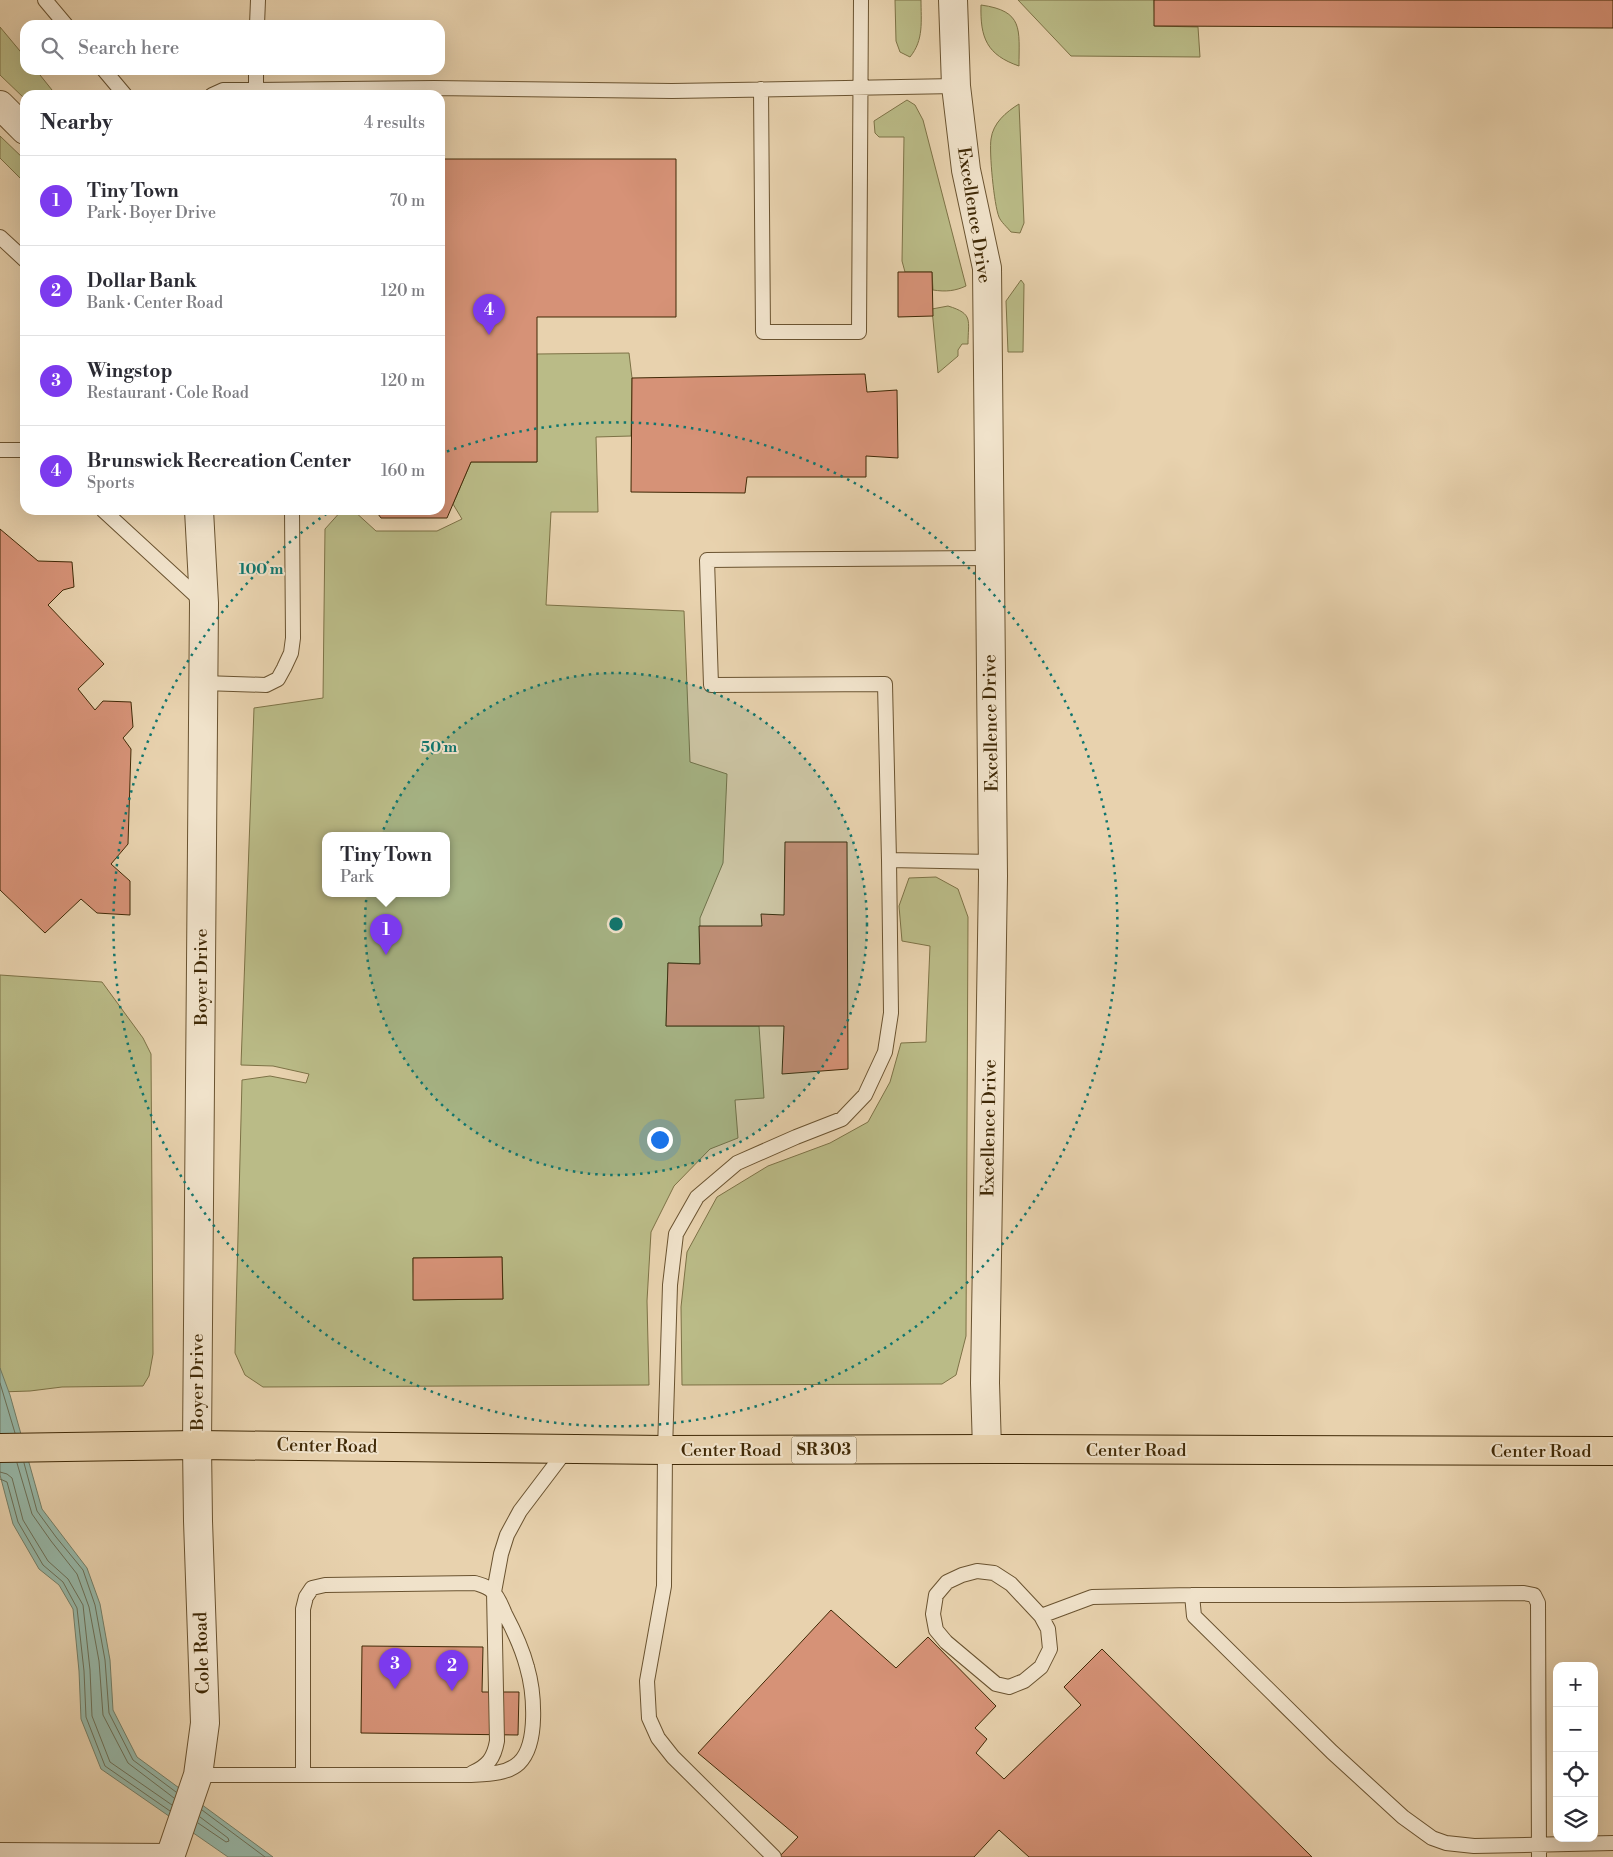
<!DOCTYPE html>
<meta charset="utf-8">
<style>
:root{--surface:#fff;--page:#f2f2f3;--text:#2b2b33;--muted:#7c7c81;--line:#e1e1e2;--accent:#7c3aed}
body{margin:0;font-family:"Libre Bodoni",serif;background:var(--page);color:var(--text)}
.controls{position:absolute;right:15px;bottom:15px;display:grid;overflow:hidden;border-radius:10px;box-shadow:0 5px 20px #0002}
.controls button{width:45px;height:45px;display:grid;place-items:center;padding:0;border:0;border-bottom:1px solid var(--line);background:var(--surface);color:var(--text);font:25px sans-serif}
.you{position:absolute;left:659px;top:1139px;width:18px;height:18px;margin:-12px;border:4px solid #fff;border-radius:50%;background:#1a73e8;box-shadow:0 0 0 8px #1a73e833}
.badge{display:grid;place-items:center;width:32px;height:32px;border-radius:50%;background:var(--accent);color:#fff;font-size:16px;font-weight:700}
.pin{position:absolute;translate:-50% -41px;filter:drop-shadow(0 1px 2px #0008)}
.pin::after{content:'';position:absolute;top:26px;width:18px;height:15px;background:inherit;clip-path:polygon(0 0,100% 0,50% 100%)}
.popup{position:absolute;left:322px;top:832px;width:128px;height:65px;box-sizing:border-box;display:grid;place-content:center;border-radius:10px;background:var(--surface);filter:drop-shadow(0 1px 4px #0005);font-size:16px;white-space:nowrap;color:var(--muted)}
.popup b{font-size:19px;color:var(--text)}
.popup::after{content:'';position:absolute;left:50%;top:100%;margin-left:-10px;border:10px solid transparent;border-top-color:var(--surface)}
.list{margin:0;padding:0;list-style:none}
h2{display:flex;justify-content:space-between;align-items:center;height:65px;margin:0;padding:0 20px;font-size:21px}
h2 small{font-size:16px;font-weight:400;color:var(--muted)}
.list li{display:grid;grid-template-columns:32px 1fr auto;gap:15px;align-items:center;box-sizing:border-box;height:90px;padding:0 20px;border-top:1px solid var(--line)}
.list b{display:block;font-size:19px;white-space:nowrap}
.list p{margin:0;font-size:16px;white-space:nowrap;color:var(--muted)}
.list em{font-size:16px;font-style:normal;color:var(--muted)}
.icon{flex:none;width:28px;height:28px;fill:none;stroke:currentColor;stroke-width:2;stroke-linecap:round;stroke-linejoin:round}
.map{position:relative;flex:none;width:1613px;height:1857px;overflow:hidden}
.search{position:absolute;background:var(--surface);box-shadow:0 5px 20px #0002;left:20px;top:20px;width:425px;height:55px;display:flex;align-items:center;gap:12px;box-sizing:border-box;padding:0 18px;border-radius:15px;color:var(--muted);font-size:19px}
.panel{position:absolute;background:var(--surface);box-shadow:0 5px 20px #0002;left:20px;top:90px;width:425px;height:425px;border-radius:15px}
.map>svg:first-child{display:block}
.green{fill:#babb87;stroke:#7d7246;fill-rule:evenodd}
.water{fill:#97b8a9;stroke:#747f68}
.lines{fill:none;stroke-linecap:round;stroke-linejoin:round}
.shore{stroke:#6c7058;stroke-width:1}
.building{fill:#d69277;stroke:#402906}
.service-casing{stroke:#6a5330;stroke-width:16}
.minor-casing{stroke:#6a5330;stroke-width:30}
.primary-casing{stroke:#402906;stroke-width:30}
.service{stroke:#f0e2ca;stroke-width:14}
.minor{stroke:#f0e2ca;stroke-width:28}
.primary{stroke:#e8d2ae;stroke-width:28}
.ring{fill:none;stroke:#0f766e;stroke-width:2.5;stroke-dasharray:2.5 5}
.labels{text-anchor:middle;dominant-baseline:central;stroke-width:4;stroke-linejoin:round;paint-order:stroke}
.shield{fill:#f0e2ca;stroke:#756041;stroke-width:1}
.shield-label{font-size:16px;font-weight:bold;fill:#402906}
.street-label{font-size:18px;fill:#402906;stroke:#f0e2ca}
.centre{fill:#0f766e;stroke:#f0e2ca;stroke-width:2.5}
.ring-label{font-size:15px;text-anchor:middle;font-weight:bold;fill:#0f766e;stroke:#f0e2ca;stroke-width:4;stroke-linejoin:round;paint-order:stroke}
</style>
<div class="map">
<svg width="1613" height="1857" viewBox="0 0 1613 1857">
<rect width="100%" height="100%" fill="#e8d2ae"/>
<filter id="stains"><feTurbulence type="fractalNoise" baseFrequency=".004" numOctaves="4"/><feColorMatrix values="0 0 0 0 .2 0 0 0 0 .09 0 0 0 0 .02 0 0 0 .5 -.17"/></filter>
<radialGradient id="worn" r=".72"><stop offset=".6" stop-color="#630" stop-opacity="0"/><stop offset="1" stop-color="#630" stop-opacity=".3"/></radialGradient>
<path class="green" d="M895,0H921C921,21 924,40 910,57L900,52L896,41Z
M1018,0H1154L1155,26L1198,27L1200,57L1071,56Z
M981,5C1024,11 1019,29 1019,66C987,55 980,38 981,5Z
M0,27L25,57V70H36L56,95H25V99L0,75Z
M907,100L915,105L923,120L966,286C955,291 946,292 933,290L932,272H905L902,261L904,137H879L875,133L874,121Z
M1019,104L1024,223L1020,233L1011,232C1007,227 1001,222 999,217C994,205 989,152 991,139C993,123 1006,112 1019,104Z
M0,136L25,160V183L0,158Z
M1021,280L1024,284L1023,352H1008L1006,301Z
M948,306C974,314 968,320 968,344H962L958,350V356L938,373L932,309Z
M629,353L632,378L631,436L596,437L598,512H551L546,605L684,611L690,762L727,774L723,863L700,918V964L668,963L666,1026H759L764,1098L735,1100L738,1138L710,1149L674,1186L651,1232L647,1301L649,1385L263,1387L245,1375L235,1353L242,1080L270,1076L306,1083L309,1074L273,1066L241,1065L254,708L323,698L325,529L342,510H353L376,531H437L462,519L453,504L471,462H537V354ZM326,836H446V894H326ZM502,1257L503,1299L414,1300L413,1258Z
M936,877L958,889L968,917L966,1336L956,1375L942,1384L682,1385L681,1307L687,1252L717,1197L768,1166L830,1143L868,1122L890,1082L901,1043L926,1042L930,946L902,941L899,906L909,878Z
M0,975L102,982L143,1038L151,1054L153,1354L149,1376L143,1386L62,1387L30,1391L0,1392Z"/>
<path class="water" d="M0,1368L10,1395L42,1509L87,1568L100,1604L110,1660L113,1710L137,1757L273,1857H228L101,1769L81,1719L79,1671L73,1609L59,1585L39,1569L13,1524L0,1475Z"/>
<g class="lines">
<path class="shore" d="M0,1383L15,1433
M17,1463L32,1514L51,1541L77,1574L89,1607L99,1661L103,1715L128,1763L174,1798
M24,1463L37,1511L56,1537L83,1570L95,1605L105,1660L109,1713L133,1760L176,1792
M0,1472L7,1474L12,1478L23,1520L48,1561L68,1579L83,1605L90,1670L92,1716L110,1762L172,1805
M0,1479L7,1482L18,1522L43,1565L63,1582L77,1608L84,1671L86,1717L105,1766L170,1811
M202,1810L265,1857
M198,1823L226,1842L229,1841L228,1838L200,1817"/>
</g>
<path class="building" d="M1154,0H1613V28L1154,26Z
M440,159H676V317H537V462H471L447,518H381L375,510H440Z
M898,272H932L933,316L898,317Z
M865,374L867,392L897,390L898,458L866,456V477H747L745,493L631,492L632,378Z
M0,529L38,561L72,562L74,587L63,590L48,605L104,664L78,689L95,710L103,701L131,702L133,727L123,738L131,749L128,844L111,864L130,881V915L97,913L81,899L45,933L0,890Z
M785,842H847L848,1069L782,1074L784,1026H666L668,963L700,964L699,926H762L761,914L784,915Z
M502,1257L503,1299L413,1300V1258Z
M831,1610L896,1668L928,1637L996,1706L975,1728L987,1739L976,1753L1004,1779L1081,1705L1064,1687L1102,1649L1312,1857H1029L999,1830L974,1857H779L798,1837L698,1753Z
M362,1646L483,1647L482,1692H519L518,1735L361,1733Z"/>
<g class="lines">
<defs>
<path id="service" d="M45,0L66,25
M257,25L258,0
M104,70L125,95
M761,89L763,332H859L861,0
M256,90V70
M212,95L223,90H256L434,88L672,91L956,86
M0,237L25,260
M0,450H25
M103,510L204,603
M990,558L707,560L711,685L885,684L889,860L993,862
M203,683L266,685L278,679L284,668L291,653L293,638L292,510
M977,1571L994,1573L1011,1584L1041,1616L1048,1629L1050,1649L1041,1667L1024,1681L1009,1687L996,1684L946,1642L936,1630L933,1614L936,1595L947,1582L962,1575Z
M1192,1595L1194,1616L1332,1752L1403,1817L1432,1838L1446,1843L1474,1846L1613,1843
M1041,1616L1092,1597L1192,1595H1341L1524,1593L1534,1595L1538,1603L1539,1857
M472,1773C488,1766 494,1758 497,1741L494,1592L501,1554L507,1535L520,1511L567,1449
M198,1775H468C485,1774 506,1775 519,1763C539,1744 534,1691 527,1667C522,1648 514,1631 505,1614C502,1607 498,1596 492,1591C487,1586 481,1585 475,1583L325,1585L312,1588L306,1597L303,1609V1774
M0,1850L173,1851
M774,1857L673,1757L658,1738L649,1718L647,1681L664,1586L665,1450L670,1285L676,1234L697,1197L737,1163L796,1137L842,1119L865,1095L885,1052L891,1013L889,860"/>
<path id="minor" d="M953,0L956,86L966,170L987,268L993,876L985,1383L987,1449
M0,105L25,130
M170,1857L198,1775L205,1723L198,1521L197,1445L204,603L199,510"/>
<path id="primary" d="M0,1448L197,1445L665,1450L987,1449L1613,1451"/>
</defs>
<use href="#service" class="service-casing"/>
<use href="#minor" class="minor-casing"/>
<use href="#primary" class="primary-casing"/>
<use href="#service" class="service"/>
<use href="#minor" class="minor"/>
<use href="#primary" class="primary"/>
</g>
<circle cx="616" cy="924" r="251" fill="#0f766e" fill-opacity=".12"/>
<g class="ring">
<circle cx="616" cy="924" r="251"/>
<path d="M440 454A502 502 0 1 1 332 510"/>
</g>
<g class="labels">
<rect class="shield" x="791.5" y="1436.5" width="65" height="27" rx="4"/>
<g class="shield-label">
<text x="824" y="1450">SR 303</text>
</g>
<g class="street-label">
<text transform="translate(974 215) rotate(81)">Excellence Drive</text>
<text transform="translate(991 723) rotate(-91)">Excellence Drive</text>
<text transform="translate(201 977) rotate(-90)">Boyer Drive</text>
<text transform="translate(989 1128) rotate(-89)">Excellence Drive</text>
<text transform="translate(197 1382) rotate(-90)">Boyer Drive</text>
<text transform="translate(327 1446) rotate(1)">Center Road</text>
<text x="731" y="1450">Center Road</text>
<text x="1136" y="1450">Center Road</text>
<text x="1541" y="1451">Center Road</text>
<text transform="translate(202 1653) rotate(-92)">Cole Road</text>
</g>
</g>
<circle cx="616" cy="924" r="8" class="centre"/>
<g class="ring-label">
<text x="261" y="574">100 m</text>
<text x="439" y="752">50 m</text>
</g>
<rect width="100%" height="100%" filter="url(#stains)"/>
<rect width="100%" height="100%" fill="url(#worn)"/>
</svg>
<div class="controls">
<button>+</button>
<button>−</button>
<button><svg class="icon" aria-label="locate" viewBox="0 0 24 24"><circle cx="12" cy="12" r="6"/><path d="M12 2v4M12 18v4M2 12h4M18 12h4"/></svg></button>
<button><svg class="icon" aria-label="layers" viewBox="0 0 24 24"><path d="M12 4l9 5-9 5-9-5zM3 14l9 5 9-5"/></svg></button>
</div>
<div class="you"></div>
<div class="pin badge" style="left:386px;top:955px">1</div>
<div class="popup"><b>Tiny Town</b>Park</div>
<div class="pin badge" style="left:452px;top:1691px">2</div>
<div class="pin badge" style="left:395px;top:1689px">3</div>
<div class="pin badge" style="left:489px;top:335px">4</div>
<div class="search"><svg class="icon" aria-label="search" viewBox="0 0 24 24"><circle cx="10" cy="10" r="6"/><path d="M15 15l6 6"/></svg>Search here</div>
<section class="panel">
<h2>Nearby<small>4 results</small></h2>
<ul class="list">
<li><span class="badge">1</span><div><b>Tiny Town</b><p>Park · Boyer Drive</p></div><em>70 m</em></li>
<li><span class="badge">2</span><div><b>Dollar Bank</b><p>Bank · Center Road</p></div><em>120 m</em></li>
<li><span class="badge">3</span><div><b>Wingstop</b><p>Restaurant · Cole Road</p></div><em>120 m</em></li>
<li><span class="badge">4</span><div><b>Brunswick Recreation Center</b><p>Sports</p></div><em>160 m</em></li>
</ul>
</section>
</div>
